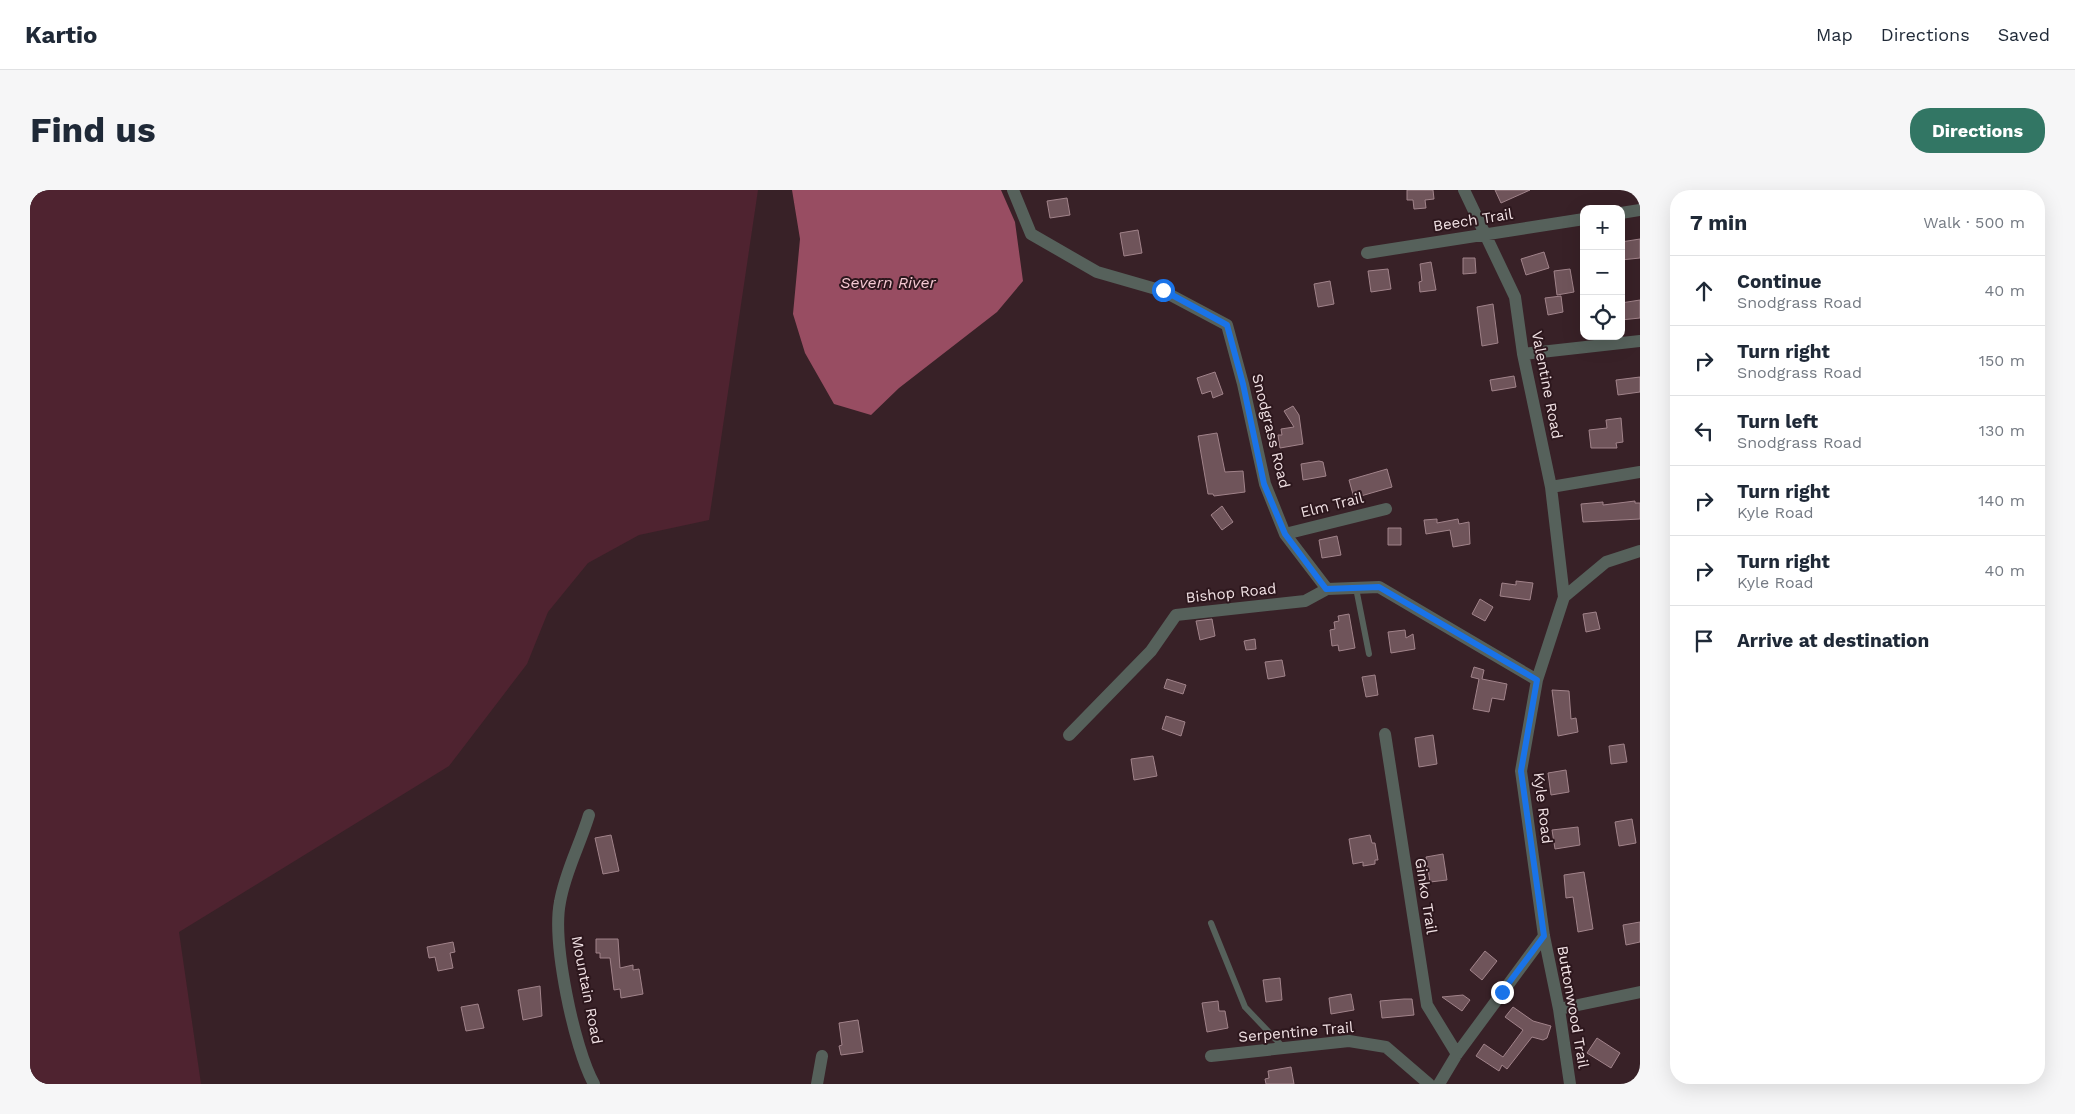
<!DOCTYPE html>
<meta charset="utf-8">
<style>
:root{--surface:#fff;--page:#f6f6f7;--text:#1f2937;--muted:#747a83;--line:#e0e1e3;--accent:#327664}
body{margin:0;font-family:"Work Sans",sans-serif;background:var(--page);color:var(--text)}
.controls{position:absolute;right:15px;top:15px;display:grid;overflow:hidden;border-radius:10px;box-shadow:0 5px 20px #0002}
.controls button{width:45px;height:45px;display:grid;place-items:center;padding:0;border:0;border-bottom:1px solid var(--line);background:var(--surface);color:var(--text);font:25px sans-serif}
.stop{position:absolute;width:15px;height:15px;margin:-11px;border:4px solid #1a73e8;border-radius:50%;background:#fff}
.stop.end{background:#1a73e8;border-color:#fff;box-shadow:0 1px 5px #0008}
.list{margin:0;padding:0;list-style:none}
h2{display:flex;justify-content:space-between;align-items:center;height:65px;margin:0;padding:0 20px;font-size:21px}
h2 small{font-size:16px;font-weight:400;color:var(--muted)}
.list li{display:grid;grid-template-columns:32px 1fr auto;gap:15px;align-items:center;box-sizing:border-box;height:70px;padding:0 20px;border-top:1px solid var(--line)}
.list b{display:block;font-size:19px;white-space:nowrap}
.list p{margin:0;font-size:16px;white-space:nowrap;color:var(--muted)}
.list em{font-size:16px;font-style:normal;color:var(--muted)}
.icon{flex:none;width:28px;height:28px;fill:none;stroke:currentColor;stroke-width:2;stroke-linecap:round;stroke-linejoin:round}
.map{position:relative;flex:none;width:1610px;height:894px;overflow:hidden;border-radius:20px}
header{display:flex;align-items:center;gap:30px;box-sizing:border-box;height:70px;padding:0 25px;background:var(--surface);border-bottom:1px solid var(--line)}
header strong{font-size:24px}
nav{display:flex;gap:28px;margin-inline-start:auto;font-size:18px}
.intro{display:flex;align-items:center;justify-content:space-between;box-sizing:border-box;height:120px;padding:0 30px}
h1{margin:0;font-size:35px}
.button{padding:12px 22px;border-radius:20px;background:var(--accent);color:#fff;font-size:18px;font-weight:700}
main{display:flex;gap:30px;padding:0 30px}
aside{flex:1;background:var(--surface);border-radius:20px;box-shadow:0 5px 20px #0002}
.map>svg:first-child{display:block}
.green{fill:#4f2330}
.water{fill:#984d62}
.building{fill:#6f545a;stroke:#a1838a}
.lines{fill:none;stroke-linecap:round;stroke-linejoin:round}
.service{stroke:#56615b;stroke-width:6}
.minor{stroke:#56615b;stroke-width:12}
.route{stroke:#1a73e8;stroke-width:6}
.labels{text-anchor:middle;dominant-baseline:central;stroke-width:4;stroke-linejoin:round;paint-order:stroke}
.street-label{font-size:15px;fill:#f1e1e4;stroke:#2d171d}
.water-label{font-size:16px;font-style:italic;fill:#f6c9d3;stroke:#2d171d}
</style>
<header>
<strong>Kartio</strong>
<nav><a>Map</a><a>Directions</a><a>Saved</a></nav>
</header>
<div class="intro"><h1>Find us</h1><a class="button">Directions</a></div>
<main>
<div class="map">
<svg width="1610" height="894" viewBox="0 0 1610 894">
<rect width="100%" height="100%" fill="#382127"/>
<path class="green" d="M0,0H728L679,330L609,345L558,373L518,422L497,474L419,576L149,742L171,894H0Z"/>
<path class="water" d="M762,0H971L985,32L993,91L967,122L869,198L841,225L804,214L775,163L763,124L770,49Z"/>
<path class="building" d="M1377,0H1403L1404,9L1395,10L1396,18L1384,19L1383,10H1377Z
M1465,0H1500L1471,13Z
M1037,8L1040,25L1020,28L1017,11Z
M1108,40L1112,63L1094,66L1090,43Z
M1610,49V68L1591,70V52Z
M1514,62L1519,78L1496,85L1491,69Z
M1433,68H1445L1446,83L1433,84Z
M1401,72L1406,100L1390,102L1389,92L1392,91L1390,74Z
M1358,79L1361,99L1341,102L1338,81Z
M1540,79L1544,102L1527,105L1524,81Z
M1300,91L1304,114L1288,117L1284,94Z
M1531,106L1533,122L1518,125L1515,108Z
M1610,110V128L1591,130V113Z
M1463,114L1468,153L1452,156L1447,117Z
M1185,182L1193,204L1183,208L1181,201L1172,204L1167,188Z
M1484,186L1486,197L1462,201L1460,190Z
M1610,187V202L1588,205L1586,190Z
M1263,216L1269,225L1273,254L1250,258L1248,245H1252L1251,239L1264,237L1254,221Z
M1591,228L1593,252L1586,253L1587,258H1561L1559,240L1577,238L1576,230Z
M1187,243L1195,282L1213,281L1215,302L1184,306L1183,304H1178L1168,246Z
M1289,271L1293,272L1296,286L1273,290L1271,274Z
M1357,279L1362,297L1324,308L1319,290Z
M1605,311V313H1610V329L1553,332L1551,314L1573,312V315Z
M1192,316L1203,332L1192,340L1181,325Z
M1407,329V333L1428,329L1429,334L1439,332L1440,354L1423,357L1420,340L1396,344L1394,330Z
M1358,338H1371V355H1358Z
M1307,346L1311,365L1292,368L1289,350Z
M1486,391L1503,393L1500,410L1470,406L1472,393L1486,395Z
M1450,409L1463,417L1455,431L1442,424Z
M1566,422L1570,439L1556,442L1553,424Z
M1319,424L1325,458L1309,461L1308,455L1302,456L1300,440L1305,439L1304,432L1309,431L1308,426Z
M1182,429L1185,446L1170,450L1166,431Z
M1375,440L1376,448L1383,444L1385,459L1361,463L1358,442Z
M1225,449L1226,459L1216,460L1214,451Z
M1252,470L1255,486L1238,489L1235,472Z
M1444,477L1454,480L1452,489L1477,494L1474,510L1462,508L1459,522L1443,519L1449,489L1441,487Z
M1345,485L1348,505L1336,507L1332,487Z
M1137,489L1156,495L1153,504L1134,498Z
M1522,500L1539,501L1541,529L1546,528L1548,542L1528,546Z
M1136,526L1155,532L1151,546L1132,539Z
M1403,545L1407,574L1389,577L1385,548Z
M1594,554L1597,572L1581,574L1579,556Z
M1123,566L1127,586L1104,590L1101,569Z
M1536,580L1539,602L1521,605L1518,583Z
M1602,629L1606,653L1589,656L1585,632Z
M1548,637L1550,655L1525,659L1522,640Z
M581,645L589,681L573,684L565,648Z
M1340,645L1342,653H1345L1348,670H1345V674L1333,676V672L1323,674L1319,649Z
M1413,664L1417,690L1400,692L1396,667Z
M1554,682L1563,739L1548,742L1543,707L1536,708L1534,685Z
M1610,732V752L1596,755L1593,735Z
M566,749H588L590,778L603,775V780L609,779L613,804L591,808L590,799L584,800L580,768H570V763H566Z
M423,752L425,762L420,763L423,778L408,781L405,767L399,768L397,757Z
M1455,761L1467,771L1452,790L1440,780Z
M1250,788L1252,810L1236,812L1233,790Z
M510,796L512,826L493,830L488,800Z
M1321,804L1324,820L1301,824L1299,808Z
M1433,805L1440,810L1432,821L1412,807Z
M1374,809H1382L1384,825L1352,828L1350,811Z
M1188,811L1189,821H1195L1198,838L1177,842L1172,813Z
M448,814L454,838L436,841L431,817Z
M1483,817L1503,831L1521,836L1517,848L1513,850L1502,847L1477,879L1472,875L1469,881L1446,866L1454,854L1473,867L1493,840L1475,827Z
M828,830L833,862L811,865L809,856L812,855L809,833Z
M1567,848L1590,863L1581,878L1557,863Z
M1261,877L1264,894H1236L1235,889L1239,888L1238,881Z"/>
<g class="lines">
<path class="service" d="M1326,398L1339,464
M1181,733L1215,817L1254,858"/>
<path class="minor" d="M983,0L1001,44L1067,82L1133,101L1197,135L1213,194L1235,294L1255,344L1297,399
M1434,0L1485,107L1493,164L1521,297L1534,407
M1591,23L1610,20
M1337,63L1554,29
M1493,164L1610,151
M1521,297L1610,282
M1255,344L1356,319
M1355,544L1397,815L1427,864
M1039,545L1121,461L1146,425L1275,411L1297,399L1349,397L1507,490
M559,625C550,655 535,682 530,712C522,752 544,858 564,894
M1529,819L1610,802
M1181,866L1319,851L1356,857L1399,894
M787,894L792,866
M1409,894L1427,864L1514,746
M1540,894L1529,819L1514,746L1491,581L1507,490L1534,407L1576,372L1610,361"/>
</g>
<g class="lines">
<path class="route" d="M1133,100L1197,135L1213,194L1234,294L1255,344L1296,399L1349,397L1507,490L1491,581L1514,746L1472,802"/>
</g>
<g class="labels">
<g class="street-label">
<text transform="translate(1443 30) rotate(-9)">Beech Trail</text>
<text transform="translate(1517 195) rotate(79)">Valentine Road</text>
<text transform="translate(1241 241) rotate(76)">Snodgrass Road</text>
<text transform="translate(1302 315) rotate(-14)">Elm Trail</text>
<text transform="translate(1201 403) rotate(-6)">Bishop Road</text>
<text transform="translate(1513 618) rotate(83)">Kyle Road</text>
<text transform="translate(1396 706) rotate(81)">Ginko Trail</text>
<text transform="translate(557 800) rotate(79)">Mountain Road</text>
<text transform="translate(1543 817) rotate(80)">Buttonwood Trail</text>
<text transform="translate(1266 842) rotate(-5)">Serpentine Trail</text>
</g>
<g class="water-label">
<text x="858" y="92">Severn River</text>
</g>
</g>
</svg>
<div class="controls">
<button>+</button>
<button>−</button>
<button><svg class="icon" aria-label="locate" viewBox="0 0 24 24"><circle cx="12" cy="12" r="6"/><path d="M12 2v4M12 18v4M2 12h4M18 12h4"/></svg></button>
</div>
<div class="stop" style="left:1133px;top:100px"></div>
<div class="stop end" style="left:1472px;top:802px"></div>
</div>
<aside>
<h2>7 min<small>Walk · 500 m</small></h2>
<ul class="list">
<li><svg class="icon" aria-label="ahead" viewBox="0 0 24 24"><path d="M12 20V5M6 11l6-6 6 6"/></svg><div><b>Continue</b><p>Snodgrass Road</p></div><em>40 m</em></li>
<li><svg class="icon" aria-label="right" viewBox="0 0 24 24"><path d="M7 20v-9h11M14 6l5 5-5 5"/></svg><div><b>Turn right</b><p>Snodgrass Road</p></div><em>150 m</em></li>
<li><svg class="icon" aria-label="left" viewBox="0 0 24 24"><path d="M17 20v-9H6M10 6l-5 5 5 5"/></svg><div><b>Turn left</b><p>Snodgrass Road</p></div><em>130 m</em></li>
<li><svg class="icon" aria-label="right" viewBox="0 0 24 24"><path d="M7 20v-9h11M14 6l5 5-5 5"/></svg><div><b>Turn right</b><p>Kyle Road</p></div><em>140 m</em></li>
<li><svg class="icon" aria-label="right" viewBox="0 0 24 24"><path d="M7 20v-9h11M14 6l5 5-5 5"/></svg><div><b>Turn right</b><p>Kyle Road</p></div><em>40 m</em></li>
<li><svg class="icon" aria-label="arrive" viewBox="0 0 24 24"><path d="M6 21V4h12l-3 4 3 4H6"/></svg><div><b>Arrive at destination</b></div></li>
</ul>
</aside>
</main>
